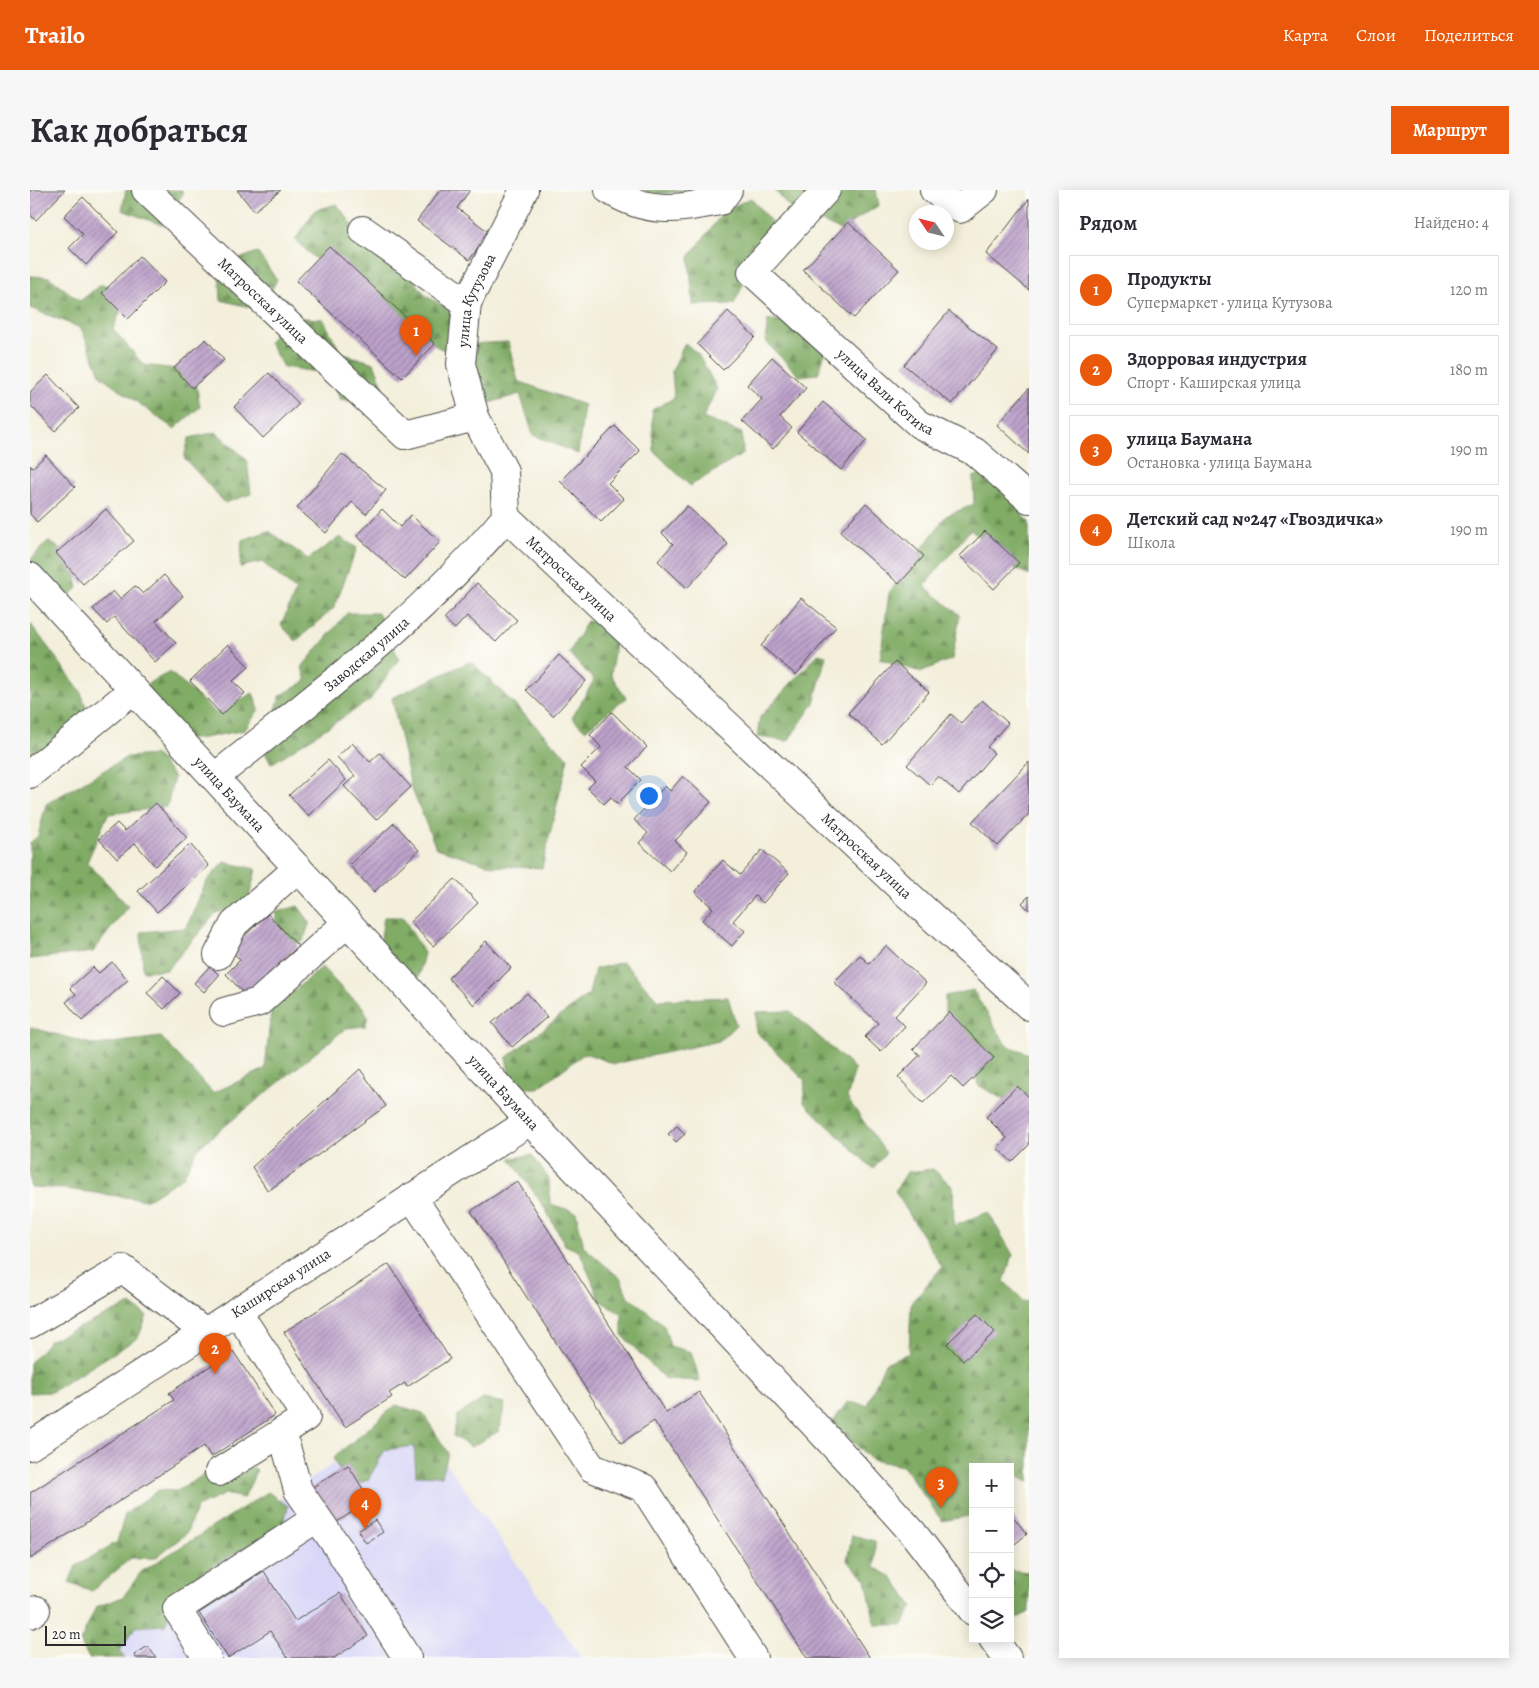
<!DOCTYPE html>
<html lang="ru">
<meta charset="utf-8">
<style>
:root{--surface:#fff;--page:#f7f7f7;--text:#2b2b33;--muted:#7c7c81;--line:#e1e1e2;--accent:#ea580c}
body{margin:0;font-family:Alegreya,serif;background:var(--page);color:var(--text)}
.controls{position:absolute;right:15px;bottom:15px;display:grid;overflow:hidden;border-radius:0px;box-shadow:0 2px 12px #0003}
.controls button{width:45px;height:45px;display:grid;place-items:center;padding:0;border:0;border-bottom:1px solid var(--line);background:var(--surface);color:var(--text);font:25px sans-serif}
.compass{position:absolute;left:879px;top:15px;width:45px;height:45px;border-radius:50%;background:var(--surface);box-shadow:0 2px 12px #0003;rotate:305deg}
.scale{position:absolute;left:15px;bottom:12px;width:81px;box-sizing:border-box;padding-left:5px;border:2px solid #2b2b2b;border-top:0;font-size:14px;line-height:18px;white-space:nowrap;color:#2b2b2b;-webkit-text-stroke:4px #fdfcf7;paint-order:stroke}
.you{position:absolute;left:618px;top:605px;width:18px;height:18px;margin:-12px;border:4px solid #fff;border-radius:50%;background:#1a73e8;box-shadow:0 0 0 8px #1a73e833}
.badge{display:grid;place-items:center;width:32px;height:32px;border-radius:50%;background:var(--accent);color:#fff;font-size:16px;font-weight:700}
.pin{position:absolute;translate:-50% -41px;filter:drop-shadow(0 1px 2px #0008)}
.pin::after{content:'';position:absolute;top:26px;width:18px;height:15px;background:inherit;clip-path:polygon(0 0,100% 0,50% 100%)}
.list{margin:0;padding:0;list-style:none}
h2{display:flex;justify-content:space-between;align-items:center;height:65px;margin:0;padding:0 20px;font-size:21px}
h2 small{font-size:16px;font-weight:400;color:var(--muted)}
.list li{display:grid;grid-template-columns:32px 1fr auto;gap:15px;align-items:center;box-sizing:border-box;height:70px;margin:0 10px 10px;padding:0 10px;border:1px solid var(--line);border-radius:0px}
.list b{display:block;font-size:19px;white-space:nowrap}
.list p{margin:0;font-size:16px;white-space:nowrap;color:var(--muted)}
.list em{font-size:16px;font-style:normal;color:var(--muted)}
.icon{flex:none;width:28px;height:28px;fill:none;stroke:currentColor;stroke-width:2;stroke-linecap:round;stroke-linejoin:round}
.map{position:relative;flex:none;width:999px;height:1468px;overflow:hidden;border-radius:0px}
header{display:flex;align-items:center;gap:30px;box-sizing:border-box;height:70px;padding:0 25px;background:var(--accent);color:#fff}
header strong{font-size:24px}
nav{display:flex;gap:28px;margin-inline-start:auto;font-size:18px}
.intro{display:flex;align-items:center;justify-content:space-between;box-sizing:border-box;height:120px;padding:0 30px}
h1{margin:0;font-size:35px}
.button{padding:12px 22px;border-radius:0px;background:var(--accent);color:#fff;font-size:18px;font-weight:700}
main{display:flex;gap:30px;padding:0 30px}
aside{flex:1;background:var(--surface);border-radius:0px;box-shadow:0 2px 12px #0003}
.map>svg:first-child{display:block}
.built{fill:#d8d7f8}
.forest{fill:url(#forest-firs);stroke:#566c48}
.building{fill:url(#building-hatch)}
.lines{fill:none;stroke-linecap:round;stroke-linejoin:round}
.minor-casing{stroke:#494845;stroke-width:30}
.minor{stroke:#fff;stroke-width:28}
.labels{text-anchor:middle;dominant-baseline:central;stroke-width:4;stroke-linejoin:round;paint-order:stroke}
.street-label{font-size:15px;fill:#2b2b2b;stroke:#fdfcf7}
</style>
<header>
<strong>Trailo</strong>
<nav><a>Карта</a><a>Слои</a><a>Поделиться</a></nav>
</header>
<div class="intro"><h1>Как добраться</h1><a class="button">Маршрут</a></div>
<main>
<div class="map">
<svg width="999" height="1468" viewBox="0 0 999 1468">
<defs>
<pattern id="forest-firs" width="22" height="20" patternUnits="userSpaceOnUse" patternTransform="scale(1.25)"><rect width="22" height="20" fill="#80ac65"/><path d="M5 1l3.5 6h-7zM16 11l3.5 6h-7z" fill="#698c53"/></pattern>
<pattern id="building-hatch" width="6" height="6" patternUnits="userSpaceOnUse" patternTransform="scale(1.25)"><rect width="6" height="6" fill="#bda2cb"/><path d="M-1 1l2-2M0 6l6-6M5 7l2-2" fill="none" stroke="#9a84a5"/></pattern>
</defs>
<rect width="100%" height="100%" fill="#fdfcf7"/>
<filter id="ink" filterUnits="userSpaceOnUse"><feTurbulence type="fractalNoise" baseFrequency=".02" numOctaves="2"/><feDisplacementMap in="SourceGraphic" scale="10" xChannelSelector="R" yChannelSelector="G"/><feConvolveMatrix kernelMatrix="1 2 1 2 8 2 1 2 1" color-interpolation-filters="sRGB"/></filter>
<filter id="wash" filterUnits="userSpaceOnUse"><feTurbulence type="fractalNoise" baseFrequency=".0096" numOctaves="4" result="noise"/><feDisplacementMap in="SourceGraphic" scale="20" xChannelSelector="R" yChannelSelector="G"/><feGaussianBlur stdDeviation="1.12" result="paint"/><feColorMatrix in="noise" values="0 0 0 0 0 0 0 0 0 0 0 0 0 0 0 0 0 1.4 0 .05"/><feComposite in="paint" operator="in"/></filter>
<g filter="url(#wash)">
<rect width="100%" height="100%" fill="#f3efdb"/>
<path class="built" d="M381,1222L552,1468H73L147,1378Z"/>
<path class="forest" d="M96,0H152L153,4L132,35L92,20Z
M614,0H662L623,5Z
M745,0H846L849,15L810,40L759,17Z
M721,8L742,33L704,114L663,115L659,67L695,20Z
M307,14L342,62L370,72L396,106L422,121L414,160L348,127L265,50L285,20Z
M227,62L247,90L231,120L191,110L189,77Z
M0,86L19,87L50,111L70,95L100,97L83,139L114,175L164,181L170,217L144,239L71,186L51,138L0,118Z
M256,127L293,129L311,163L344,173L354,198L337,215L310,209L301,184L253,177L239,152Z
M738,130L774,133L796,160L788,184L769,186L735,151Z
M478,152L488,191L554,215L548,264L503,245L490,204L459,213L425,170L440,154Z
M655,153L668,164L687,198L673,228L712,243L713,264L660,296L624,261L622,220L644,208L642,181Z
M186,242L217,270L221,304L195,313L154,268L159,248Z
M958,281L999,332V385L974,373L941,339L894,396L930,425L922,469L890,482L850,469L859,403L916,326L944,314L943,287Z
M239,341L278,369L310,347L327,358L304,418L266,451L251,435L266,401L232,372L210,377L212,350Z
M18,351L42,366L48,398L34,409L0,377V370Z
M317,423H348L369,469L340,510L241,574L233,559L250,506L276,491L272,477Z
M557,431L587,437L581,485L596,508L555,540L542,528L564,490L539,463Z
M0,433L50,500L60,527L0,576Z
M788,464L796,466L784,513L758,551L727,547L730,527Z
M441,471L538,568L512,678L463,676L406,658L381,597L362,508Z
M140,482L186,523L223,503L229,519L215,540L168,549L134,547L113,496Z
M126,565L144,587L137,617L78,624L57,672L98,716L63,762L0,769V653L8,646L16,614L97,567Z
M194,672L226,679L217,716L186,723L137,780L113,781L111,742L156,738L176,692Z
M268,716L280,732L273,751L251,756L242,746L247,722Z
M354,727H373L394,763L388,788L366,795L347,775Z
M593,772L628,810L698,807L706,835L689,851L584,874L555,863L508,898H482L476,868L559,804L565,779Z
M292,777L313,800L333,817L338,827L335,836L316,838L168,958L153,987L116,1010L36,999L0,997V837L65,855L131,847L183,903L235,879L241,820Z
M943,800L976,855L999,864V924L948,895L941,858L915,838V806Z
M760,821L825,879L817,908L856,963L843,979L774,913L775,891L726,842V822Z
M502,965L519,989L520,1014L546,1022L554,1057L591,1089L597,1105L634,1135L640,1156L661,1162L670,1191L635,1189L592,1145V1124L570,1111L550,1062L535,1055L514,1017L480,968Z
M903,979L923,997L924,1036L958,1022L983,1065L974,1091L993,1111L999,1112V1292L991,1287L980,1290V1277H943V1320L939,1326L912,1331L873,1276L842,1270L802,1233L817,1212L837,1215L855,1173L879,1163L881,1113L912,1077L865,1001L877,982Z
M101,1114L117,1126L108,1148L21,1202L0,1203V1173L19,1151Z
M453,1209L475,1213L469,1241L441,1257L423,1246L428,1225Z
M366,1215L393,1223L418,1263L412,1286L386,1285L384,1256L355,1260L338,1290L318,1297L303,1268Z
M206,1265L227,1280L214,1308L195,1304L167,1317L156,1344L125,1368H101L62,1401L39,1392L46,1376L87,1352L95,1324L128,1300L147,1301Z
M238,1302L258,1316L254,1334L151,1396L135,1435L105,1437L90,1461L94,1468H59L50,1452L66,1417L93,1407L111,1382Z
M822,1345L845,1351V1377L863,1388L883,1416L873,1435H845L836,1389L817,1371Z
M980,1380L999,1382V1422L980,1432Z"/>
<g id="blocks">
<path class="building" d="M0,0H35L6,30L0,25Z
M207,0H251L224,21Z
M410,0H440L427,18L460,43L439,70L387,31Z
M53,7L88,42L56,75L39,58L53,44L34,26Z
M999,9V100L956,64Z
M818,32L869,80L824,128L773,80Z
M299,56L405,154L372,188L266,91Z
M110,66L135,92L98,129L72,103Z
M698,121L725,147L693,180L667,154Z
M919,121L968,160L922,214L874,175Z
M176,149L194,170L162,198L144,178Z
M742,167L776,198L750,227L762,238L743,259L712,231L732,209L717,195Z
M239,183L269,214L233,248L204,217Z
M18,185L49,218L25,241L0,215V202Z
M999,198V264L967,235Z
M793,212L837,250L811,280L767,242Z
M585,236L610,261L578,293L594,309L571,332L530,291Z
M312,264L356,300L336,324L322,312L296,343L267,318Z
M16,265L45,297L7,332L0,324V275L2,278Z
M836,313L894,366L869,394L810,342Z
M657,316L698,354L657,398L628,371L643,354L632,343Z
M76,319L104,351L53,394L26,363Z
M352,319L370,337L381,325L410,352L375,390L327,346Z
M955,341L989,373L964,399L930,366Z
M134,385L153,406L126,431L146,453L125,472L84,427L77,434L63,419L83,401L90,409L105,396L113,404Z
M447,393L487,430L466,452L437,426L425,439L414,429Z
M771,408L806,437L766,485L731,456Z
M198,454L219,477L203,491L215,503L192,525L160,491Z
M529,465L556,491L523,526L496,500Z
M865,472L899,502L852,554L818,523Z
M952,510L978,533L957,557L964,563L929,604L908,586L900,595L877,575L921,524L931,533Z
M582,522L617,557L598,577L611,590L587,614L581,607L574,614L558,598L565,591L551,577L571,557L560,545Z
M322,553L340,572L350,563L381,597L346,630L314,596L325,586L307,567Z
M298,570L316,590L278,626L259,605Z
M999,572V624L968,656L942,632Z
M653,586L681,612L645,651L657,662L640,681L609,653L618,643L604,630L635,596L640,601Z
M126,613L157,648L125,676L105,653L87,669L69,649L87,633L95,641Z
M364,633L389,660L344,702L319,675Z
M160,654L179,676L127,722L108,701Z
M732,660L759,683L733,713L725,706L703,731L715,741L702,756L672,730L683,718L665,702L693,670L710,685Z
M425,689L448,713L403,756L380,732Z
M999,706V720L992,713Z
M238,724L268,756L216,806L196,784L210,770L200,759Z
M456,751L481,778L444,815L418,788Z
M856,756L896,793L865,826L875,836L851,862L835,847L848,833L804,792L830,765L839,774Z
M82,772L98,790L52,831L36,812L46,804L40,798L63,777L69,783Z
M180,776L189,785L174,802L164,793Z
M133,786L150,803L134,819L117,803Z
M497,803L517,827L482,857L462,833Z
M919,822L964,868L933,898L921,886L893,913L868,887L890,865L883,859Z
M330,879L356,916L238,1001L222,977Z
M987,896L999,907V955L982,972L967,958L977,948L956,927Z
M647,936L655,944L646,952L638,944Z
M487,991L636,1223L669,1202L840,1468H777L624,1231L591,1253L441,1021Z
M359,1074L420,1169L377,1197L375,1193L359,1203L362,1207L315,1237L254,1142Z
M947,1124L965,1142L933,1171L917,1154Z
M203,1161L245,1225L181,1267L174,1256L0,1369V1303L144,1210L139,1203Z
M318,1275L340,1310L304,1334L281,1298Z
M980,1323L997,1344L980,1358Z
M345,1330L353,1342L336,1353L328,1341Z
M234,1381L265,1431L310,1403L338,1446L304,1468H258L240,1441L198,1468L169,1423Z
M118,1456L126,1468H106L104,1465Z"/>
</g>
</g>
<g filter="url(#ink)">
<use href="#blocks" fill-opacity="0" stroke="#494845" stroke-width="1"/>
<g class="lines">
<defs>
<g id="minor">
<path id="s1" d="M116,0L375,245L445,227L474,281L476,327L874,701L999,816"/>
<path d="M579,0C619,25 646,19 690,11L698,0"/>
<path id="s2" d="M796,0L722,82L889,234L945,262L999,309"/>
<path d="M904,0L930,19L954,0"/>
<path d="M333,40L437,113"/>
<path id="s3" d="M445,227L431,174L437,113L494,0"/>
<path id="s4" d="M0,387L500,931L825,1278L883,1343L943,1421"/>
<path d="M0,584L103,500"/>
<path id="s5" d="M185,587C286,506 392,428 476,327"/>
<path d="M188,765L204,734L268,678"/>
<path d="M194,822L229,812L318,732"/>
<path d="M382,1007L562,1278L614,1298L723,1468"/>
<path d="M0,1134L93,1079L175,1142"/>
<path d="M252,1242L268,1300L309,1359L377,1468"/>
<path id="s6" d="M0,1256L500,931"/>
<path d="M189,1282L276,1227L207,1121"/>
<path d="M0,1424L6,1420"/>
<path d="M963,1449L977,1468"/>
<path d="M177,1468L147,1419L287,1328"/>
</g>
</defs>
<use href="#minor" class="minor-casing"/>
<use href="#minor" class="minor"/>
</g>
</g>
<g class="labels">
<g class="street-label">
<text stroke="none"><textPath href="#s1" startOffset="161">Матросская улица</textPath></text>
<text stroke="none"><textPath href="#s3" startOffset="121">улица Кутузова</textPath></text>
<text stroke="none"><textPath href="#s2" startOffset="290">улица Вали Котика</textPath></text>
<text stroke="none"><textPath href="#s1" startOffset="626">Матросская улица</textPath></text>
<text stroke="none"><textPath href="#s5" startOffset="195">Заводская улица</textPath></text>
<text stroke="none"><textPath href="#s4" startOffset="295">улица Баумана</textPath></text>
<text stroke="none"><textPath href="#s1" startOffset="1031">Матросская улица</textPath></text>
<text stroke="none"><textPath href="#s4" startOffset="700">улица Баумана</textPath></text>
<text stroke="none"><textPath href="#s6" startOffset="299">Каширская улица</textPath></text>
</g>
</g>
</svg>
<div class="controls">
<button>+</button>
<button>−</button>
<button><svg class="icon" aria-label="locate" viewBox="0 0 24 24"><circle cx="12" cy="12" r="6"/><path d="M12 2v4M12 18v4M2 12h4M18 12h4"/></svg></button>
<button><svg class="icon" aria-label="layers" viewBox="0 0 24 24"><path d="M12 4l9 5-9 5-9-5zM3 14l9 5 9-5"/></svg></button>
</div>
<svg class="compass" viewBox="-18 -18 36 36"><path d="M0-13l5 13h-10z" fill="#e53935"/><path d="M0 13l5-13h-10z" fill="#7c7c81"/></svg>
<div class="scale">20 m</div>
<div class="you"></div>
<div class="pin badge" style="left:386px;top:166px">1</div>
<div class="pin badge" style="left:185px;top:1184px">2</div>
<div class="pin badge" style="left:911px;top:1318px">3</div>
<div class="pin badge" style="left:335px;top:1339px">4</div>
</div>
<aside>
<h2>Рядом<small>Найдено: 4</small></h2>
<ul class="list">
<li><span class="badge">1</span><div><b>Продукты</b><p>Супермаркет · улица Кутузова</p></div><em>120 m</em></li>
<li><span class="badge">2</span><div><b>Здорровая индустрия</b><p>Спорт · Каширская улица</p></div><em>180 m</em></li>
<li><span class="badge">3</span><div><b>улица Баумана</b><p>Остановка · улица Баумана</p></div><em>190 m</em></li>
<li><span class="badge">4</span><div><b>Детский сад №247 «Гвоздичка»</b><p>Школа</p></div><em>190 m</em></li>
</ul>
</aside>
</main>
